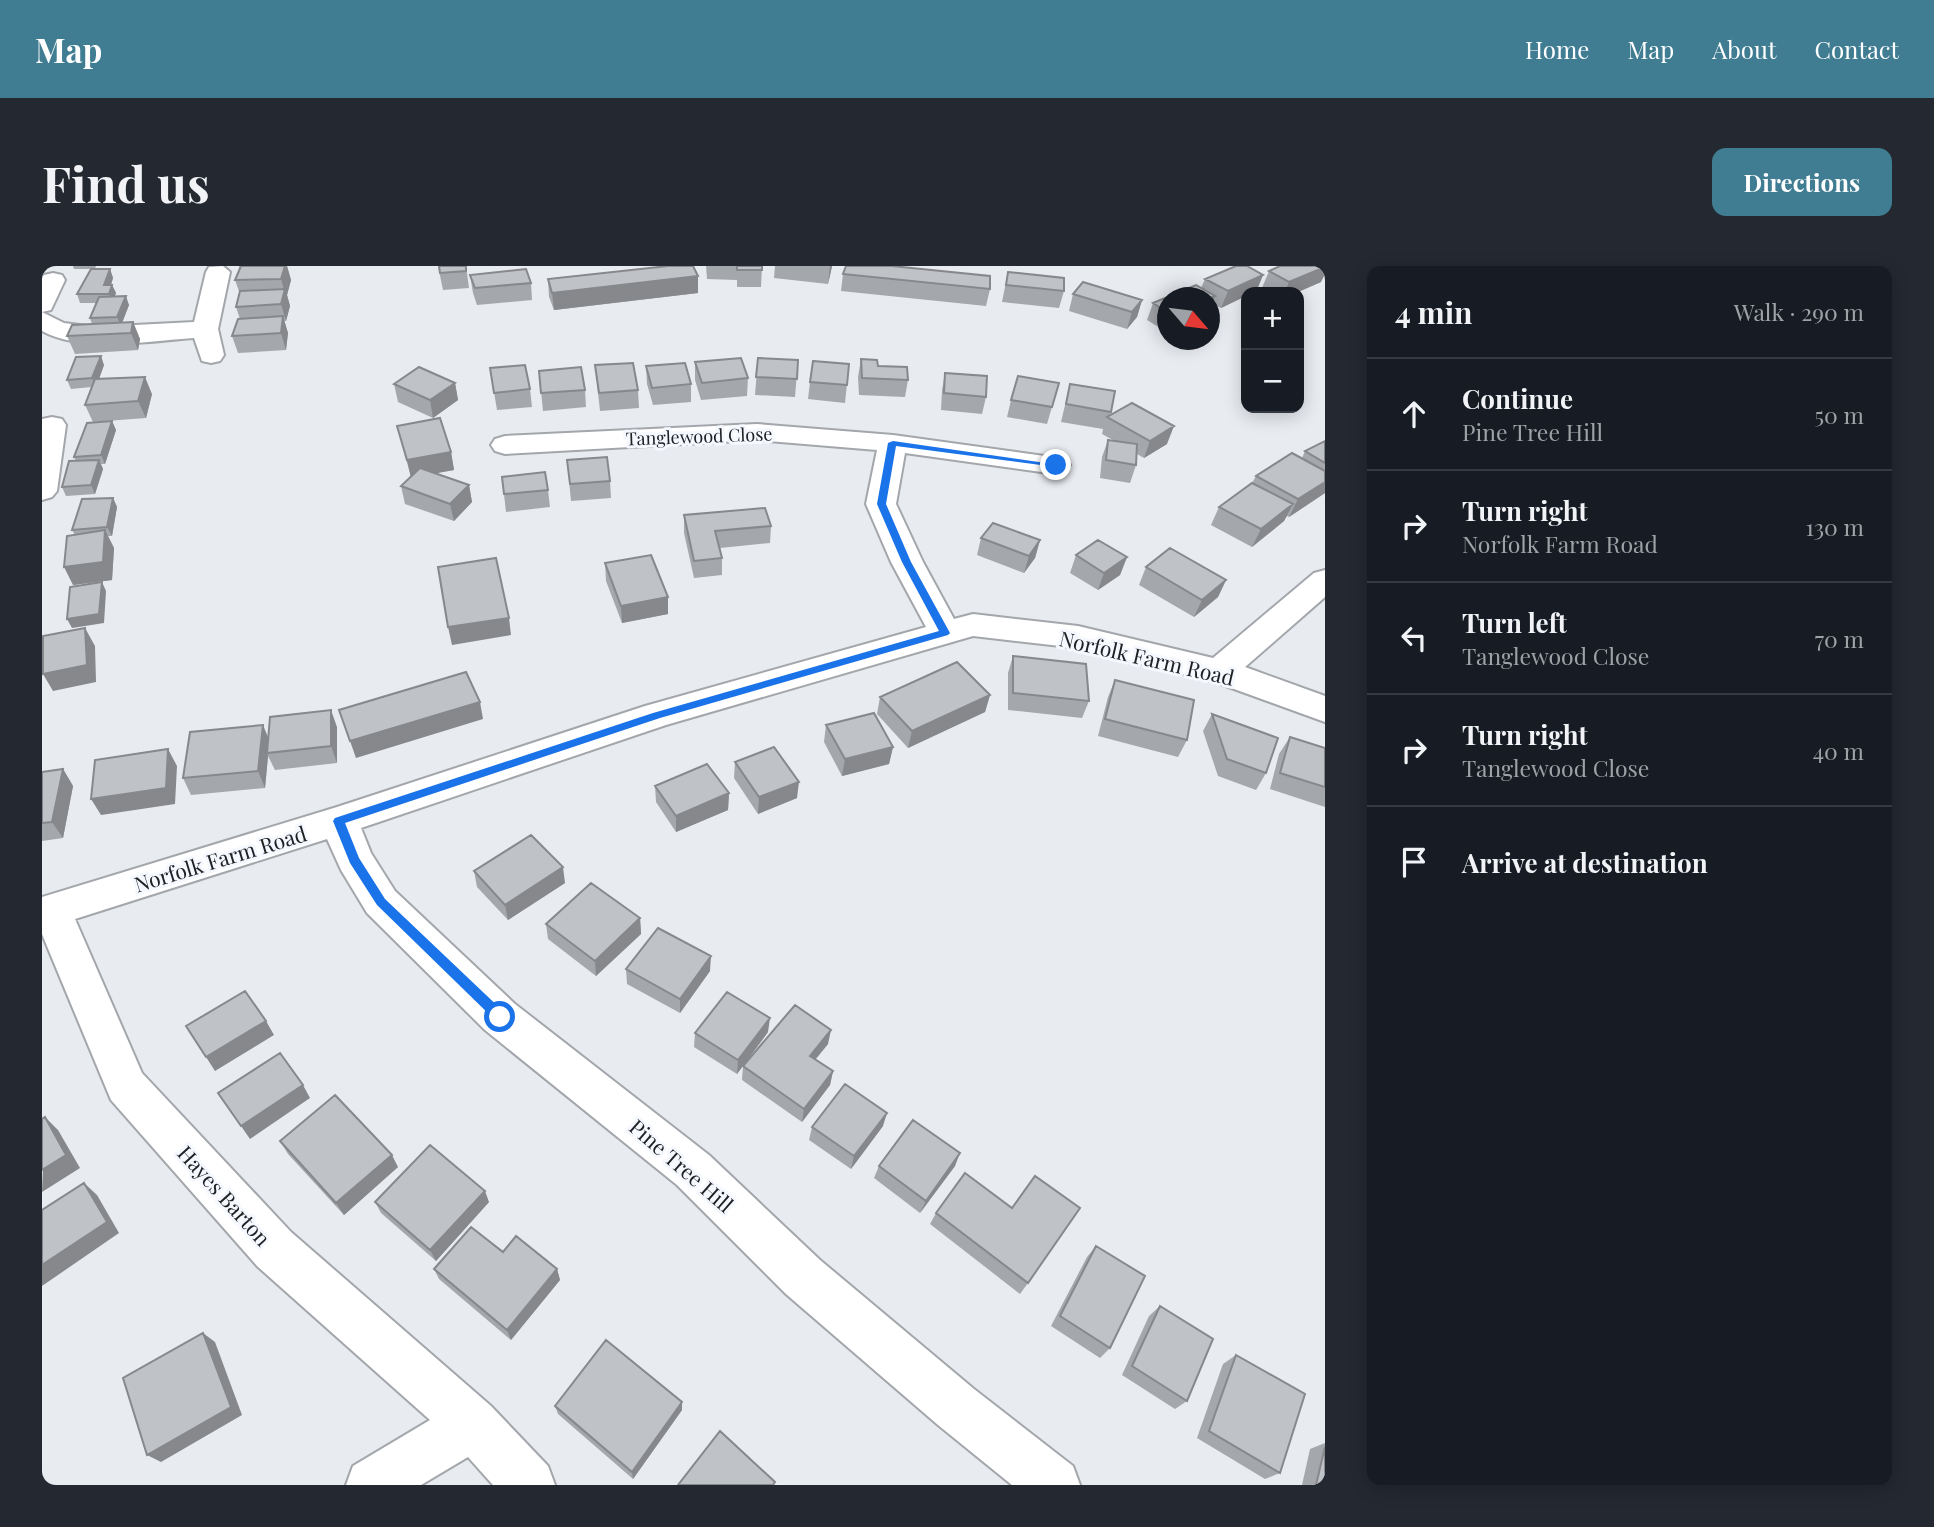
<!DOCTYPE html>
<meta charset="utf-8">
<style>
:root{--surface:#171b24;--page:#242831;--text:#f1f3f6;--muted:#9ea1a6;--line:#363941;--accent:#407d93}
body{margin:0;font-family:"Playfair Display",serif;background:var(--page);color:var(--text)}
.controls{position:absolute;right:21px;top:21px;display:grid;overflow:hidden;border-radius:14px;box-shadow:0 4px 18px #0003}
.controls button{width:63px;height:63px;display:grid;place-items:center;padding:0;border:0;border-bottom:2px solid var(--line);background:var(--surface);color:var(--text);font:35px sans-serif}
.compass{position:absolute;left:1115px;top:21px;width:63px;height:63px;border-radius:50%;background:var(--surface);box-shadow:0 4px 18px #0003;rotate:118deg}
.stop{position:absolute;width:21px;height:21px;margin:-16px;border:5px solid #1a73e8;border-radius:50%;background:#fff}
.stop.end{background:#1a73e8;border-color:#fff;box-shadow:0 2px 7px #0008}
.list{margin:0;padding:0;list-style:none}
h2{display:flex;justify-content:space-between;align-items:center;height:91px;margin:0;padding:0 28px;font-size:30px}
h2 small{font-size:23px;font-weight:400;color:var(--muted)}
.list li{display:grid;grid-template-columns:46px 1fr auto;gap:21px;align-items:center;box-sizing:border-box;height:112px;padding:0 28px;border-top:2px solid var(--line)}
.list b{display:block;font-size:26px;white-space:nowrap}
.list p{margin:0;font-size:23px;white-space:nowrap;color:var(--muted)}
.list em{font-size:23px;font-style:normal;color:var(--muted)}
.icon{flex:none;width:38px;height:38px;fill:none;stroke:currentColor;stroke-width:2;stroke-linecap:round;stroke-linejoin:round}
.map{position:relative;flex:none;width:1283px;height:1219px;overflow:hidden;border-radius:14px}
header{display:flex;align-items:center;gap:42px;box-sizing:border-box;height:98px;padding:0 35px;background:var(--accent);color:#fff}
header strong{font-size:33px}
nav{display:flex;gap:38px;margin-inline-start:auto;font-size:24px}
.intro{display:flex;align-items:center;justify-content:space-between;box-sizing:border-box;height:168px;padding:0 42px}
h1{margin:0;font-size:49px}
.button{padding:18px 32px;border-radius:14px;background:var(--accent);color:#fff;font-size:24px;font-weight:700}
main{display:flex;gap:42px;padding:0 42px}
aside{flex:1;background:var(--surface);border-radius:14px;box-shadow:0 4px 18px #0003}
.map>svg:first-child{display:block}
.lines{fill:none;stroke-linecap:round;stroke-linejoin:round}
.minor-casing{stroke:#a3a6ab;stroke-width:4}
.minor{fill:#fff;fill-rule:evenodd}
.wall{fill:#a4a7ab}
.shaded-wall{fill:#86888b}
.building{fill:#bfc2c7;stroke:#86888b;stroke-width:2}
.route{fill:#1a73e8}
.labels{text-anchor:middle;dominant-baseline:central;stroke-width:6;stroke-linejoin:round;paint-order:stroke}
.far-street-label{font-size:18px;fill:#202123;stroke:#f5f8fe}
.street-label{font-size:21px;fill:#202123;stroke:#f5f8fe}
</style>
<header>
<strong>Map</strong>
<nav><a>Home</a><a>Map</a><a>About</a><a>Contact</a></nav>
</header>
<div class="intro"><h1>Find us</h1><a class="button">Directions</a></div>
<main>
<div class="map">
<svg width="1283" height="1219" viewBox="0 0 1283 1219">
<rect width="100%" height="100%" fill="#e8ebf0"/>
<g class="lines">
<defs>
<path id="minor" d="M181,0L188,6L176,63L182,89L178,95L169,97L160,95L152,72C108,75 40,87 0,65V12L2,9L11,7L20,9L23,14L9,44L0,46L22,57L53,61L152,56L164,6L167,1Z
M10,151L20,153L24,159L15,225L10,231L0,234V153Z
M715,158L851,169L1024,193L1028,199L1024,205L1014,208L863,187L854,238L881,296L912,353L931,348L1036,360L1171,392L1272,307L1283,304V331L1203,401L1283,430V456L1170,415L1036,382L931,370L624,459L319,562L329,587L353,625L473,738L667,889L778,994L932,1123L1031,1200L1038,1219H970L896,1159L744,1028L635,919L443,764L325,647L299,604L285,573L33,653L100,807L249,966L449,1140L506,1200L513,1219H451L426,1191L379,1219H304L311,1200L388,1154L215,1000L69,834L0,668V631L295,541L603,440L884,361L849,296L824,238L835,184L715,174L463,188L453,185L449,179L453,173L463,170Z"/>
</defs>
<use href="#minor" class="minor-casing"/>
<use href="#minor" class="minor"/>
</g>
<path class="wall" d="M31,0H54L53,3H32Z
M197,0H245L249,14L245,29L248,40L244,55H242L246,67L244,84L196,87L190,70L198,53L194,41L198,28L193,14L198,3Z
M396,0H424L427,22L401,24Z
M664,0H720L719,21H695V14L665,13Z
M733,0H790L786,18L732,12Z
M1194,0H1205L1221,9L1214,26H1204V30L1179,42L1170,38L1167,45V32H1125V65H1123L1105,54L1111,37L1154,19L1159,22L1163,13Z
M68,3L71,12L69,19H70L74,27L73,30L87,39L80,56H91L98,73L96,84L33,88L25,70L50,58L48,52L54,37H38L35,28Z
M1227,5L1279,16L1256,26H1228L1220,22Z
M966,6L1022,25L1017,42L960,36Z
M801,8L948,23L944,40L799,25Z
M428,9L489,17L490,34L435,39L431,27Z
M656,10V27L512,44L507,31L506,13Z
M1031,28L1100,34L1095,51L1085,63L1027,45Z
M716,92L756,94L753,131L713,129Z
M819,93L866,114L863,131L817,129L816,111Z
M653,96L706,112L705,130L659,134L653,114Z
M807,98L803,137L766,133L768,116Z
M62,99L57,113L110,128L104,152L51,156L43,139L49,121L29,123L25,114Z
M553,99L596,124L597,142L558,145Z
M604,100L649,118V136L611,139L605,118Z
M448,102L488,123L490,141L455,144Z
M497,105L543,124L544,141L501,145Z
M903,107L944,131L940,148L899,144L900,124Z
M413,117L416,134L391,152L356,136L352,118Z
M1017,117L1005,158L965,151L969,134Z
M1028,118L1069,146L1068,149L1125,178L1102,192L1095,188L1094,199L1088,217L1058,212L1060,191L1066,174H1071L1060,168L1061,163L1019,156Z
M70,155L74,164L63,198H59L61,203L53,228L24,230L20,221L34,195L32,191Z
M355,160L409,186L412,204L393,207L427,219L430,236L412,255L363,238L359,220L369,211Z
M1283,175V227L1247,251L1245,250L1242,255L1210,281L1169,259L1177,241L1210,217L1214,210L1260,192L1263,185Z
M525,194L568,215L569,232L529,235Z
M460,211L506,224L508,241L464,246Z
M71,232L75,241L70,270H66L72,282L70,314L31,319L33,269L30,264Z
M642,249L729,260L728,277L678,282L680,292V309L652,312L642,267Z
M939,272L998,274L993,292L982,307L935,289Z
M1034,289L1085,291L1078,309L1056,324L1028,307Z
M563,297L626,331V348L580,357L564,315Z
M1104,301L1184,314L1176,331L1152,351L1097,319Z
M971,390L1047,435L1040,452L966,444V407Z
M1073,414L1145,474L1136,491L1056,470L1066,431Z
M948,429L943,446L866,482L835,448L838,431Z
M1170,448L1224,507L1214,524L1176,510L1161,465Z
M784,459L851,481L847,498L800,510L782,476Z
M295,461V497L233,504L226,490L223,522L149,529L141,512L226,472Z
M1248,471L1283,482V541L1228,523L1237,488Z
M693,496L755,532L716,548L692,512Z
M21,503L31,520L21,572L0,575V506Z
M613,520L687,527L686,544L634,566L614,536Z
M432,605L523,617L466,654L435,621Z
M598,652L599,668L554,710L506,673L504,658Z
M584,703L668,705L638,747L585,718Z
M726,766L695,808L652,781L653,767Z
M786,778L774,793L791,805L788,819L760,856L700,814L701,800Z
M841,860L809,903L767,874L770,861Z
M238,875L356,901L302,949L246,888Z
M837,900H913L878,947L832,912Z
M333,936H447L394,995L339,947Z
M894,947L986,1017L978,1028L888,958Z
M1054,980L1068,1082L1058,1092L1009,1060L1045,991Z
M461,986L515,1003L518,1014L469,1074L397,1013L392,1003Z
M1118,1040L1145,1135L1133,1143L1080,1109L1107,1050Z
M1194,1089L1238,1207L1223,1213L1155,1172L1181,1098Z
M640,1136V1144L591,1213L516,1148L513,1140Z
M1283,1177V1219H1260L1268,1183Z"/>
<path class="shaded-wall" d="M241,0H245L249,14L245,29L248,40L244,55L239,38L242,24L239,13Z
M788,0H790L789,5L786,18Z
M1283,1V8L1279,16L1256,26H1243L1247,16Z
M68,3L71,12L66,28L62,19Z
M1221,9L1214,26H1204V30L1179,42L1186,25Z
M656,10V27L512,44L510,27Z
M70,19L74,27L70,36L67,28Z
M84,30L87,39L79,60L75,51Z
M1173,30L1167,45V32Z
M1100,34L1095,51L1085,63L1090,46Z
M241,50L246,67L244,84L239,67Z
M91,56L98,73L96,84L89,67Z
M59,90L62,99L54,121L50,112Z
M103,111L110,128L104,152L96,135Z
M413,117L416,134L391,152L388,134Z
M70,155L74,164L63,198L59,189Z
M1132,160L1125,178L1102,192L1108,175Z
M409,186L412,204L369,212L365,194Z
M57,194L61,203L53,228L49,219Z
M1283,216V227L1247,251L1256,233Z
M427,219L430,236L412,255L408,238Z
M71,232L75,241L70,270L65,261Z
M1251,238L1242,255L1210,281L1219,263Z
M63,264L72,282L70,314L31,319L22,301Z
M998,274L993,292L982,307L987,290Z
M1085,291L1078,309L1056,324L1062,307Z
M1184,314L1176,331L1152,351L1160,334Z
M60,316L64,325L62,357L30,362L25,353Z
M626,331V348L580,357L579,340Z
M467,352L469,369L410,379L406,361Z
M43,362L53,380L54,416L11,425L1,408Z
M948,429L943,446L866,482L870,465Z
M438,436L441,453L314,492L308,475Z
M289,444L295,461V497L289,480Z
M221,459L228,476L225,487L226,490L223,522L216,505Z
M851,481L847,498L800,510L803,493Z
M126,483L135,500L133,538L59,549L49,533Z
M21,503L31,520L21,572L10,556Z
M757,516L755,532L716,548L717,531Z
M687,527L686,544L634,566V550Z
M521,601L523,617L466,654L463,639Z
M598,652L599,668L554,710L553,695Z
M669,690L668,705L638,747V733Z
M728,752L726,766L695,808L696,794Z
M224,755L232,769L173,805L164,791Z
M789,764L786,778L765,803L768,790Z
M791,805L788,819L760,856L762,843Z
M261,819L268,832L208,873L199,860Z
M845,847L841,860L809,903L812,890Z
M3,851L16,864L38,902L0,926Z
M918,887L913,900L878,947L884,935Z
M350,889L356,901L302,949L294,937Z
M42,917L55,929L77,967L0,1020V999Z
M443,925L447,936L394,995L388,984Z
M515,1003L518,1014L469,1074L465,1064Z
M161,1067L173,1076L200,1149L119,1196L105,1189Z
M640,1136V1144L591,1213L590,1206Z"/>
<path class="building" d="M199,0H243L239,13L193,14Z
M397,0H424V5L398,7Z
M626,0H651L656,10L510,27L506,13Z
M695,0H720V4H695Z
M804,0H850L948,10V23L801,8Z
M1194,0H1205L1221,9L1186,25L1163,13Z
M1238,0H1283V1L1247,16L1227,5Z
M49,3H68L62,19H70L67,28H35Z
M484,3L489,17L433,22L428,9Z
M966,6L1022,12V25L964,19Z
M1041,16L1100,34L1090,46L1031,28Z
M1154,19L1173,30L1167,32H1125V46L1111,37Z
M243,23L239,38L194,41L198,25Z
M84,30L75,51L48,52L57,31Z
M241,50L239,67L190,70L196,53Z
M91,56L89,67L25,70L30,59Z
M59,90L50,112L25,114L34,91Z
M699,92L706,112L660,117L653,96Z
M716,92L756,94L755,113L714,111Z
M819,93L835,94L836,100L865,101L866,114L820,112Z
M771,95L807,98L805,119L768,116Z
M591,97L596,124L557,127L553,99Z
M643,97L649,118L610,122L604,100Z
M483,99L488,123L452,127L448,102Z
M377,101L413,117L388,134L352,118Z
M539,101L543,124L499,127L497,105Z
M903,107L945,110L944,131L902,127Z
M976,110L1017,117L1010,141L969,134Z
M103,111L96,135L43,139L53,113Z
M1028,118L1073,125L1069,146L1024,138Z
M1090,137L1132,160L1108,175L1065,151Z
M398,152L409,186L365,194L355,160Z
M70,155L59,189L32,191L45,157Z
M1066,174L1095,178L1094,199L1064,194Z
M1283,175V197L1263,185Z
M1250,187L1283,205V216L1256,233L1214,210Z
M565,191L568,215L528,218L525,194Z
M57,194L49,219L20,221L27,195Z
M378,202L427,219L408,238L359,220Z
M503,206L506,224L462,228L460,211Z
M1210,217L1251,238L1219,263L1177,241Z
M71,232L65,261L30,264L40,233Z
M723,242L729,260L673,265L680,292L652,295L642,249Z
M951,257L998,274L987,290L939,272Z
M63,264L61,296L22,301L25,270Z
M1056,274L1085,291L1062,307L1034,289Z
M1128,282L1184,314L1160,334L1104,301Z
M609,289L626,331L579,340L563,297Z
M454,292L467,352L406,361L396,301Z
M60,316L57,348L25,353L28,321Z
M43,362L45,399L1,408V370Z
M971,390L1044,398L1047,435L971,427Z
M915,396L948,429L870,465L838,431Z
M424,406L438,436L308,475L297,444Z
M1073,414L1152,434L1145,474L1063,453Z
M289,444V480L225,487L228,451Z
M832,447L851,481L803,493L784,459Z
M1170,448L1236,472L1224,507L1185,493Z
M221,459L216,505L141,512L148,466Z
M1248,471L1283,482V521L1238,507Z
M732,481L757,516L717,531L693,496Z
M126,483L124,522L49,533L53,494Z
M665,498L687,527L634,550L613,520Z
M21,503L10,556L0,557V506Z
M489,569L521,601L463,639L432,605Z
M549,617L598,652L553,695L504,658Z
M616,662L669,690L638,733L584,703Z
M203,725L224,755L164,791L144,760Z
M685,726L728,752L696,794L653,767Z
M753,739L789,764L768,790L791,805L762,843L701,800Z
M238,787L261,819L199,860L176,827Z
M803,818L845,847L812,890L770,861Z
M293,829L350,889L294,937L238,875Z
M3,851L24,889L0,904V853Z
M871,854L918,887L884,935L837,900Z
M388,879L443,925L388,984L333,936Z
M923,907L970,942L993,910L1038,942L986,1017L894,947Z
M42,917L65,956L0,999V944Z
M429,961L461,986L474,970L515,1003L465,1064L392,1003Z
M1054,980L1103,1010L1068,1082L1018,1050Z
M1118,1040L1171,1073L1145,1135L1090,1100Z
M161,1067L189,1141L105,1189L81,1112Z
M564,1074L640,1136L590,1206L513,1140Z
M1194,1089L1263,1128L1238,1207L1167,1165Z
M678,1165L733,1216L731,1219H636Z
M1283,1181V1219H1274Z"/>
<path class="route" d="M851,175L1018,199L1014,201L854,180L844,238L869,296L908,367L906,369L618,452L303,557L317,592L343,633L463,747V755H454L335,639L308,597L291,555L293,552L611,447L897,365L860,296L835,238L846,177Z"/>
<g class="labels">
<g class="far-street-label">
<text transform="translate(657 170) rotate(-2)">Tanglewood Close</text>
</g>
<g class="street-label">
<text transform="translate(1105 391) rotate(13)">Norfolk Farm Road</text>
<text transform="translate(178 592) rotate(-17)">Norfolk Farm Road</text>
<text transform="translate(640 899) rotate(41)">Pine Tree Hill</text>
<text transform="translate(183 929) rotate(48)">Hayes Barton</text>
</g>
</g>
</svg>
<div class="controls">
<button>+</button>
<button>−</button>
</div>
<svg class="compass" viewBox="-18 -18 36 36"><path d="M0-13l5 13h-10z" fill="#e53935"/><path d="M0 13l5-13h-10z" fill="#9ea1a6"/></svg>
<div class="stop" style="left:458px;top:751px"></div>
<div class="stop end" style="left:1014px;top:199px"></div>
</div>
<aside>
<h2>4 min<small>Walk · 290 m</small></h2>
<ul class="list">
<li><svg class="icon" aria-label="ahead" viewBox="0 0 24 24"><path d="M12 20V5M6 11l6-6 6 6"/></svg><div><b>Continue</b><p>Pine Tree Hill</p></div><em>50 m</em></li>
<li><svg class="icon" aria-label="right" viewBox="0 0 24 24"><path d="M7 20v-9h11M14 6l5 5-5 5"/></svg><div><b>Turn right</b><p>Norfolk Farm Road</p></div><em>130 m</em></li>
<li><svg class="icon" aria-label="left" viewBox="0 0 24 24"><path d="M17 20v-9H6M10 6l-5 5 5 5"/></svg><div><b>Turn left</b><p>Tanglewood Close</p></div><em>70 m</em></li>
<li><svg class="icon" aria-label="right" viewBox="0 0 24 24"><path d="M7 20v-9h11M14 6l5 5-5 5"/></svg><div><b>Turn right</b><p>Tanglewood Close</p></div><em>40 m</em></li>
<li><svg class="icon" aria-label="arrive" viewBox="0 0 24 24"><path d="M6 21V4h12l-3 4 3 4H6"/></svg><div><b>Arrive at destination</b></div></li>
</ul>
</aside>
</main>
